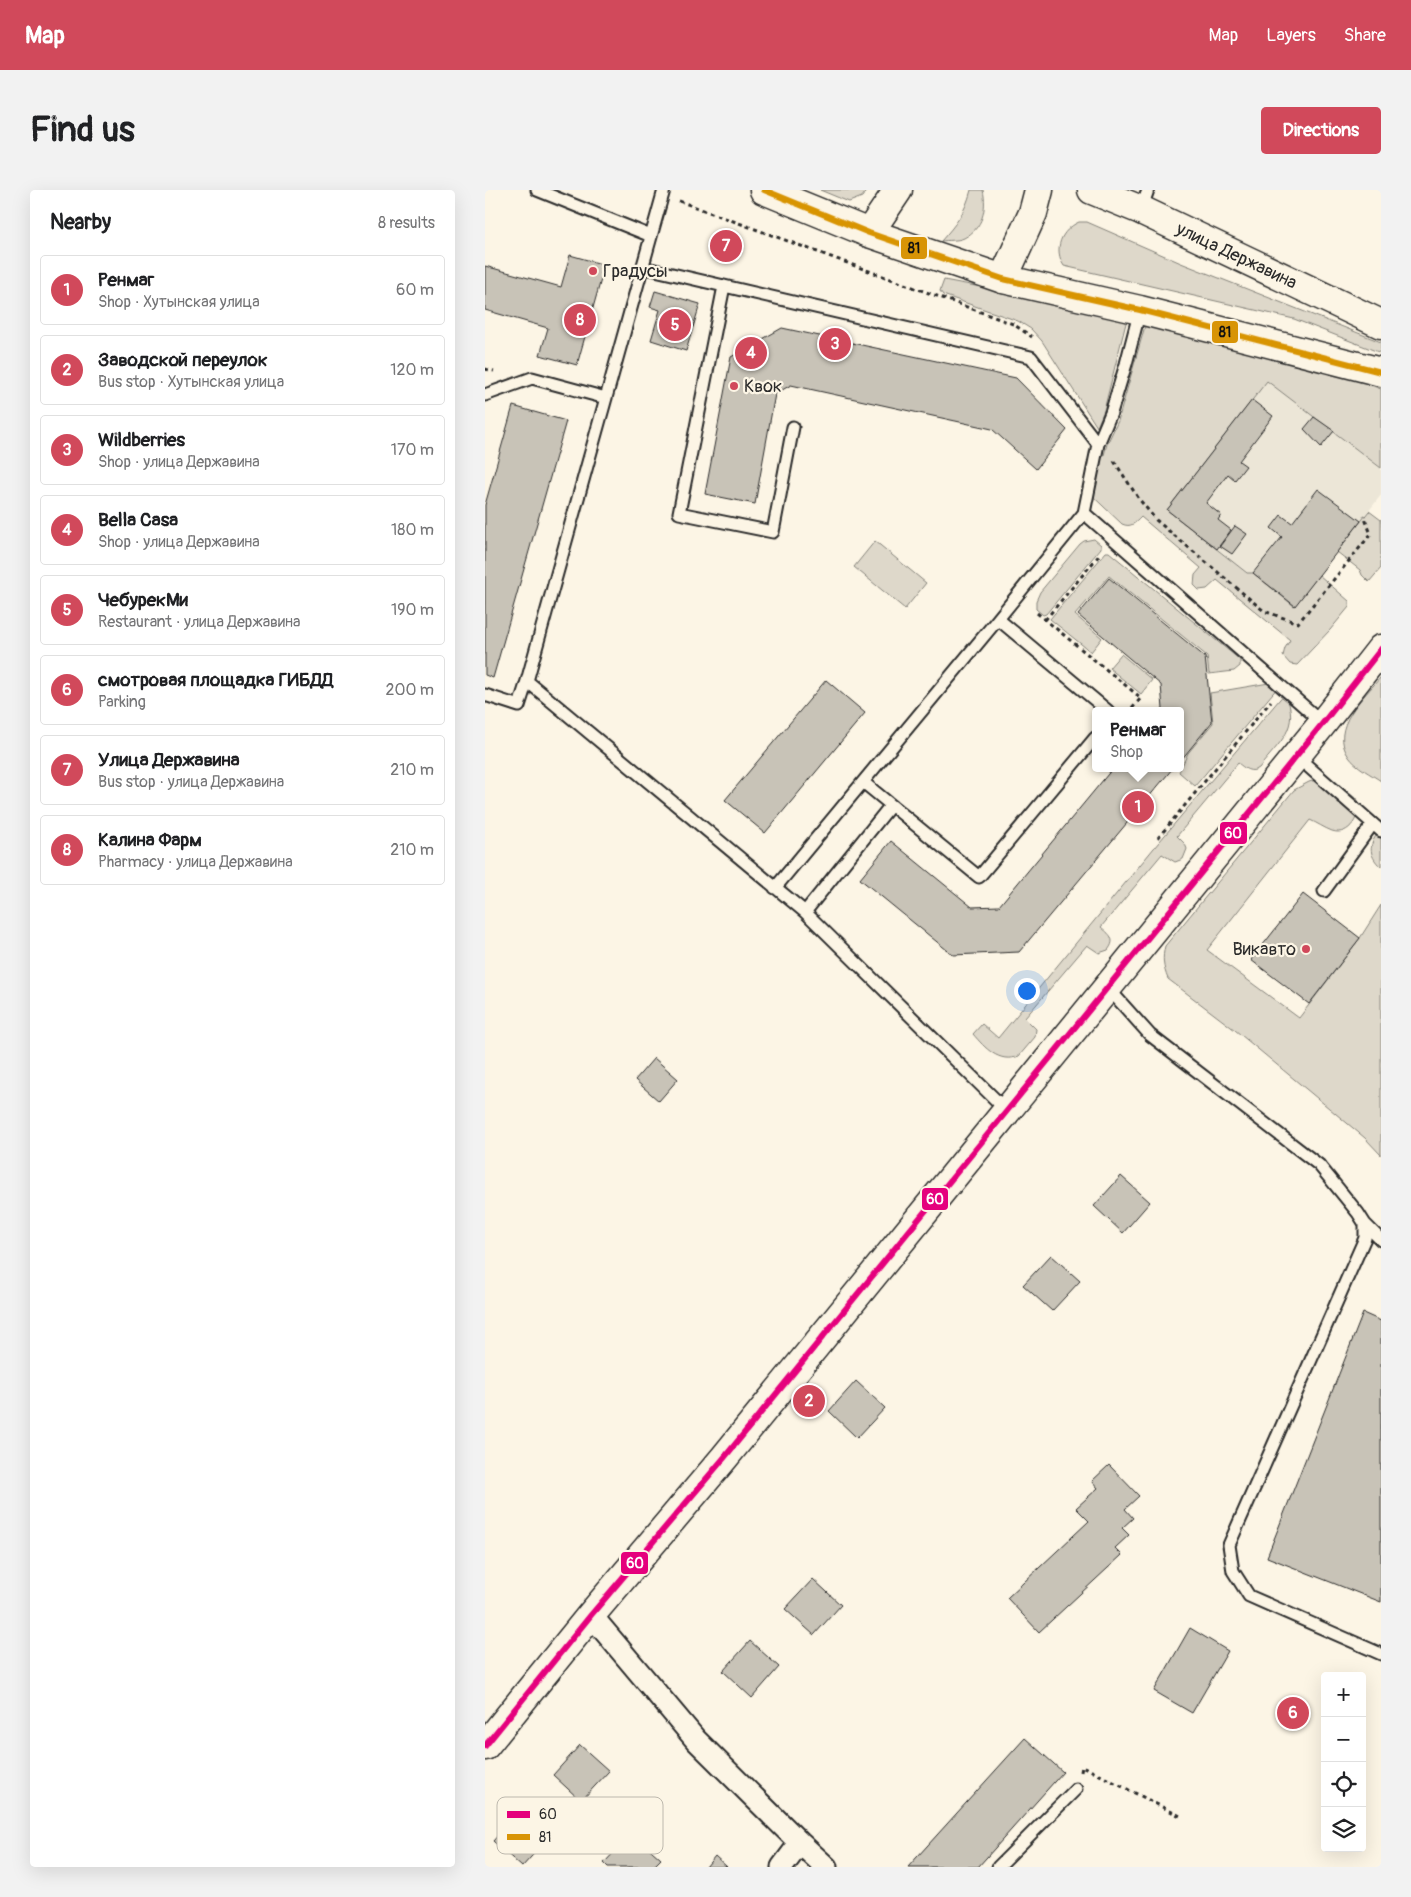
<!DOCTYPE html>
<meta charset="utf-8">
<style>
:root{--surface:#fff;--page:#f2f2f2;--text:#202124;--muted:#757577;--line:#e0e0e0;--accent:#d1495b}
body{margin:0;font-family:Pangolin,sans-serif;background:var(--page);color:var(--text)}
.controls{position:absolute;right:15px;bottom:15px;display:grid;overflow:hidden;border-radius:5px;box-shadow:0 5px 20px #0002}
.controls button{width:45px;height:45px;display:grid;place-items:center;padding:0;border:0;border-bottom:1px solid var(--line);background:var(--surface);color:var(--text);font:25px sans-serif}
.you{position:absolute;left:541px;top:800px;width:18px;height:18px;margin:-12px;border:4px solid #fff;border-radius:50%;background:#1a73e8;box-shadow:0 0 0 8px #1a73e833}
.badge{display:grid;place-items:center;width:32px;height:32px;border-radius:50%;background:var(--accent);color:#fff;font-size:16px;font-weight:700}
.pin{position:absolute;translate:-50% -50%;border:2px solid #fff;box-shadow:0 1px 5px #0006}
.popup{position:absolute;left:607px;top:517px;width:92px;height:65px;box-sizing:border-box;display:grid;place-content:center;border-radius:5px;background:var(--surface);filter:drop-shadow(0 1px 4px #0005);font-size:16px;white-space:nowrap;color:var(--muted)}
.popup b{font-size:19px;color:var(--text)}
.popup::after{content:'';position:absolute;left:50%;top:100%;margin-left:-10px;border:10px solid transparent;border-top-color:var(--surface)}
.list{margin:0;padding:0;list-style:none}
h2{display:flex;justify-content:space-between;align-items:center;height:65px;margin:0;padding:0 20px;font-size:21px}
h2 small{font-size:16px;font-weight:400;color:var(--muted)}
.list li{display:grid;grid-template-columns:32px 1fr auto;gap:15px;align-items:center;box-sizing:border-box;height:70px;margin:0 10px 10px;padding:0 10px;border:1px solid var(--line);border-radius:5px}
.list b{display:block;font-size:19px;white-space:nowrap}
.list p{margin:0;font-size:16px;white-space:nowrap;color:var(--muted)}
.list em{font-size:16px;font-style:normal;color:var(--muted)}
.icon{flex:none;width:28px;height:28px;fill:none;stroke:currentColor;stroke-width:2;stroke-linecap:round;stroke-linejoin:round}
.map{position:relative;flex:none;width:896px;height:1677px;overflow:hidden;border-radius:5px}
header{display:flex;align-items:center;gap:30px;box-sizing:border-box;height:70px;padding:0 25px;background:var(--accent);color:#fff}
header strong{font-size:24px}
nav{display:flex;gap:28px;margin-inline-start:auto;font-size:18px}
.intro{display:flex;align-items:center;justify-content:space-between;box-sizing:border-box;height:120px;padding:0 30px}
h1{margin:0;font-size:35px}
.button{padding:12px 22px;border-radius:5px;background:var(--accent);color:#fff;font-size:18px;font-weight:700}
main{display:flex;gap:30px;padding:0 30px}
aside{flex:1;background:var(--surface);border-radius:5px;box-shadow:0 5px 20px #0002}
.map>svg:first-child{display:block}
.built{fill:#ece6d7}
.green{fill:#ded8ca;stroke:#84827a}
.building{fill:#c8c3b7;stroke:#2b2b2b}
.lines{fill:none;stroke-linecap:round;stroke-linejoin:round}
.lane-casing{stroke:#2b2b2b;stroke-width:15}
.street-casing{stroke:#2b2b2b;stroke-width:25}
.secondary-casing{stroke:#2b2b2b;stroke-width:31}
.primary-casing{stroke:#2b2b2b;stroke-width:31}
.path{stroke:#2b2b2b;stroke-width:3;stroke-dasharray:4 4;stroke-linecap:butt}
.lane{stroke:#fcf5e5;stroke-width:11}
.street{stroke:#fcf5e5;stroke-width:21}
.secondary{stroke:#fcf5e5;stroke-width:28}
.primary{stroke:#fcf5e5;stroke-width:28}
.bus-1-casing{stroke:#fcf5e5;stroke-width:10}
.bus-2-casing{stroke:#fcf5e5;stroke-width:10}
.bus-1{stroke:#e5007d;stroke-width:6}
.bus-2{stroke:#d89406;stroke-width:6}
.poi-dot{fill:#d1495b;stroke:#fcf5e5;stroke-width:2}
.labels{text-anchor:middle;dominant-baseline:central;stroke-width:4.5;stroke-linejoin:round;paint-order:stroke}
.street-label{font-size:18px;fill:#2b2b2b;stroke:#fcf5e5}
.poi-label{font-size:18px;fill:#2b2b2b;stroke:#fcf5e5;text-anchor:start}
.key{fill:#fcf5e5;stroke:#bdb8ad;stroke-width:1}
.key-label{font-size:14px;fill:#2b2b2b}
.line-badge{stroke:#fcf5e5;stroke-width:2}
.badge-label{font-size:14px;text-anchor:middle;font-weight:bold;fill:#fff}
.pale-badge-label{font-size:14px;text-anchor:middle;font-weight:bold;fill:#111}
</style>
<header>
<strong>Map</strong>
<nav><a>Map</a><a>Layers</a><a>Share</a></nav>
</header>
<div class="intro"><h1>Find us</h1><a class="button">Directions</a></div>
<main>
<aside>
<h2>Nearby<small>8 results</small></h2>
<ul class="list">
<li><span class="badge">1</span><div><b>Ренмаг</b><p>Shop · Хутынская улица</p></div><em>60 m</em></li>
<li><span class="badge">2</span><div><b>Заводской переулок</b><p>Bus stop · Хутынская улица</p></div><em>120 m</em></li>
<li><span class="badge">3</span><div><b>Wildberries</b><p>Shop · улица Державина</p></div><em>170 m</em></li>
<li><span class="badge">4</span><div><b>Bella Casa</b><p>Shop · улица Державина</p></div><em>180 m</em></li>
<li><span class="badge">5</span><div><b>ЧебурекМи</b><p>Restaurant · улица Державина</p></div><em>190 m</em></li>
<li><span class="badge">6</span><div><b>смотровая площадка ГИБДД</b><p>Parking</p></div><em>200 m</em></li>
<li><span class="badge">7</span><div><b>Улица Державина</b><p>Bus stop · улица Державина</p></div><em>210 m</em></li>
<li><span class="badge">8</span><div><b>Калина Фарм</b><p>Pharmacy · улица Державина</p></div><em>210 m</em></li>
</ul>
</aside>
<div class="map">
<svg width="896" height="1677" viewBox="0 0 896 1677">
<rect width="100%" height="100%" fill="#fcf5e5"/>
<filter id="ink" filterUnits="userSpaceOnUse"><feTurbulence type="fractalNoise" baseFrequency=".02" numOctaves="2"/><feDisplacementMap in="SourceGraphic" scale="10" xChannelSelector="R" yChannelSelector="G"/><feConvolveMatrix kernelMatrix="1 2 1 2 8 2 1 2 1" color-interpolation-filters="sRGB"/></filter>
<g filter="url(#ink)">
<path class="built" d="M782,190L896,278V305L876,331L833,299L807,333L796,325L786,338L797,347L768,383H762L682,320Z"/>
<path class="green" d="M335,0H382L377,7L364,12Z
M486,0H498C502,19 498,38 479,48C473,51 463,50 456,51C471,34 480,23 486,0Z
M594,32H602L696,73L896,152V163L809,129L579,76C568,59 576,40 594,32Z
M459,90L643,125L619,220L612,237L557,151L546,139L533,131L458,105L455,101Z
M662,129L794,158L896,199V278L782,191L682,320L762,383H768L809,416L834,385L864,411V417L845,440L812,475L805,474L798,466L800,458L805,450L732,390L722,399L714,400L709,395L710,385L716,378L656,327C650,333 646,338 637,334L598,297L619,265L622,254L633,231Z
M884,321L896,330V378L884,392L877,385L875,380L852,362Z
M609,349L616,355V358L561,424L558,425L551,419V411L555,402L595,354L599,351Z
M390,351L441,393L420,419L369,377Z
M621,362H624L755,470V476L749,481L724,484L722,466L624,386L590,425L617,448L606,462L565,429Z
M636,464L667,490L656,504L624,478Z
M896,487V591C886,584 871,577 864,567C843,538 879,507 896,487Z
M784,493L793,497L710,596L694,582L703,563L728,533L725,503Z
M800,503C816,538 795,551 774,578C766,584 759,578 753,573L692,646L700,654L702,659L698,669L690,672L677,664L616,737C624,744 632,749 623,760L614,763L602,755L540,828L551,839L550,847L534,866C514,874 500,858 488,844L497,834L513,848L669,658Z
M837,588C851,591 861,601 873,610C876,625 865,647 847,641C839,638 832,633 825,630L722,760L814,828L875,748L896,715V965L880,948L750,840L683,789C678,777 677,768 680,756L809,600L824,592Z
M896,639V677C882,664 884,653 896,639Z"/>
<path class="building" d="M85,65L120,75L92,175L55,165L63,138L0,120V76L76,97Z
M170,101L215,114L201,161L166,150L175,120L165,117Z
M297,138L531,188L582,240L551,279L507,239L306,195L290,204L270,314L220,304L246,167Z
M767,210L788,226L754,271L761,276L750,290L743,284L721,313L736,325L733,330L746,340L732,359L682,320Z
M28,216L81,231L8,488L0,485V315Z
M829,227L849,241L836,257L819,239Z
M833,299L876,331L810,416L768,383L797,347L786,338L796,325L807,333Z
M750,336L762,344L747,364L735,356Z
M624,388L720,467L727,532L696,570V521H676L678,519L676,495L593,425Z
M341,490L380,523L280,643L240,610Z
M628,578H688L534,762L468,765L375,689L406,651L487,717L514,716Z
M818,704L875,748L824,814L766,770Z
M169,868L193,889L174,911L150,890Z
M636,986L665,1012L638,1043L609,1016Z
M566,1065L595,1091L567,1121L538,1095Z
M878,1123L896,1131V1412L782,1367Z
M371,1191L400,1218L372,1248L344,1221Z
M624,1275L654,1306L640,1319L648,1328L637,1338L644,1345L630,1358L637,1365L554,1442L522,1408L604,1331L591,1318L613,1298L607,1291Z
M328,1389L356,1415L329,1445L300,1419Z
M705,1438L743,1461L707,1523L669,1501Z
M265,1451L294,1477L267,1508L238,1481Z
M540,1548L578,1582L493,1677H423Z
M95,1555L124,1581L96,1611L68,1585Z
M35,1621L64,1647L37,1677L8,1651Z
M147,1643L176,1669L168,1677H123L119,1673Z
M230,1666L242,1677H221Z"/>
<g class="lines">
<defs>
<path id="lane" d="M52,0L166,46
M179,0L42,491L320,722L521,920
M656,20L663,0
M157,77L546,167L613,254
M239,96L194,323L288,342L308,237
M0,205L47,188L121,208
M599,323L613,254L626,223L641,174L655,120
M0,505L34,516L42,491
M623,521L513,429L599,323L838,533
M810,565L896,641
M378,592L494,687L610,548
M290,698L513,429
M839,701L887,635
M320,722L406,615
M622,797L665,845L834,975L873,1023L880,1034V1048L744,1355L748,1381L764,1406L896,1464
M880,1034L896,1050
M513,1677L591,1599"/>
<path id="street" d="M106,1425L211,1550L315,1653L341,1677
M297,1677L315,1653"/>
<path id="secondary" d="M0,1556L106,1425L239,1268L838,533L896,459"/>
<g id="primary">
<path d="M279,0L384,43L518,89L655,120L896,182"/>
<path id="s1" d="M607,0L656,20L896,134"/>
<path d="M384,43L413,0"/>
<path d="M518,89L548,23L554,0"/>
</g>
</defs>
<use href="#lane" class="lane-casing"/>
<use href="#street" class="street-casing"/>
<use href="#secondary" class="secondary-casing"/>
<use href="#primary" class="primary-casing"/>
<path class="path" d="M194,11L528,134L547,147
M0,179L9,181
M629,271L654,309L671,330L779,421L813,433L886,344L879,326
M552,423L656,508L645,521
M560,430L616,363
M673,648L786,511
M596,1582L597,1576L695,1626"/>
<use href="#lane" class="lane"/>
<use href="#street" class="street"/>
<use href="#secondary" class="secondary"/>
<use href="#primary" class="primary"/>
<defs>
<path id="bus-1" d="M0,1556L106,1425L239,1268L838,533L896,459"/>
<path id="bus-2" d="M279,0L384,43L518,89L655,120L896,182"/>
</defs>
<use href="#bus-1" class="bus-1-casing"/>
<use href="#bus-2" class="bus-2-casing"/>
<use href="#bus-1" class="bus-1"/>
<use href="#bus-2" class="bus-2"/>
</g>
</g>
<g class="poi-dot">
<circle cx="108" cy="81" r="5"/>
<circle cx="249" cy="196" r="5"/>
<circle cx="821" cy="759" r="5"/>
</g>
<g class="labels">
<g class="street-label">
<text stroke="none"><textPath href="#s1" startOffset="159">улица Державина</textPath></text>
</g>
<g class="poi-label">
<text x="118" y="81">Градусы</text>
<text x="259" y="196">Квок</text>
<text x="811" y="759" text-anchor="end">Викавто</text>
</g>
</g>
<rect x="12" y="1607" width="166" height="57" rx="8" class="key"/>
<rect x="22" y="1621" width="23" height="7" fill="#e5007d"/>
<rect x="22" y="1644" width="23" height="6" fill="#d89406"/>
<g class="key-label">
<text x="54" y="1629">60</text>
<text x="54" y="1652">81</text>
</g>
<g class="line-badge">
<rect x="415" y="46" width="28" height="24" rx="5" fill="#d89406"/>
<rect x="726" y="130" width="28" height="24" rx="5" fill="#d89406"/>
<rect x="734" y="631" width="29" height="24" rx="5" fill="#e5007d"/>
<rect x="436" y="997" width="28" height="24" rx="5" fill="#e5007d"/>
<rect x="135" y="1361" width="29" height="24" rx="5" fill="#e5007d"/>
</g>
<g class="badge-label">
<text x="748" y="648">60</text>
<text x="450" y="1014">60</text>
<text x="150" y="1378">60</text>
</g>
<g class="pale-badge-label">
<text x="429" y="63">81</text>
<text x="740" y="147">81</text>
</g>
</svg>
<div class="controls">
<button>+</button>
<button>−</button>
<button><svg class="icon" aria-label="locate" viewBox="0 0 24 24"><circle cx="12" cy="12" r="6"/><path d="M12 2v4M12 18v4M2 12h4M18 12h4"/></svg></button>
<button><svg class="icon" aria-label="layers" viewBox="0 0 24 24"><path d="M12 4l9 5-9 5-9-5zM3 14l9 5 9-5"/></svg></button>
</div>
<div class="you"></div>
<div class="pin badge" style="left:653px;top:617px">1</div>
<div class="popup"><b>Ренмаг</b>Shop</div>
<div class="pin badge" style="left:324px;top:1211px">2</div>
<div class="pin badge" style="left:350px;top:154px">3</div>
<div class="pin badge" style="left:266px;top:163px">4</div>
<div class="pin badge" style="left:190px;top:135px">5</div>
<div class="pin badge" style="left:808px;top:1523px">6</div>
<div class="pin badge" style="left:241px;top:56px">7</div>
<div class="pin badge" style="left:95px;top:130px">8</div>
</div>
</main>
